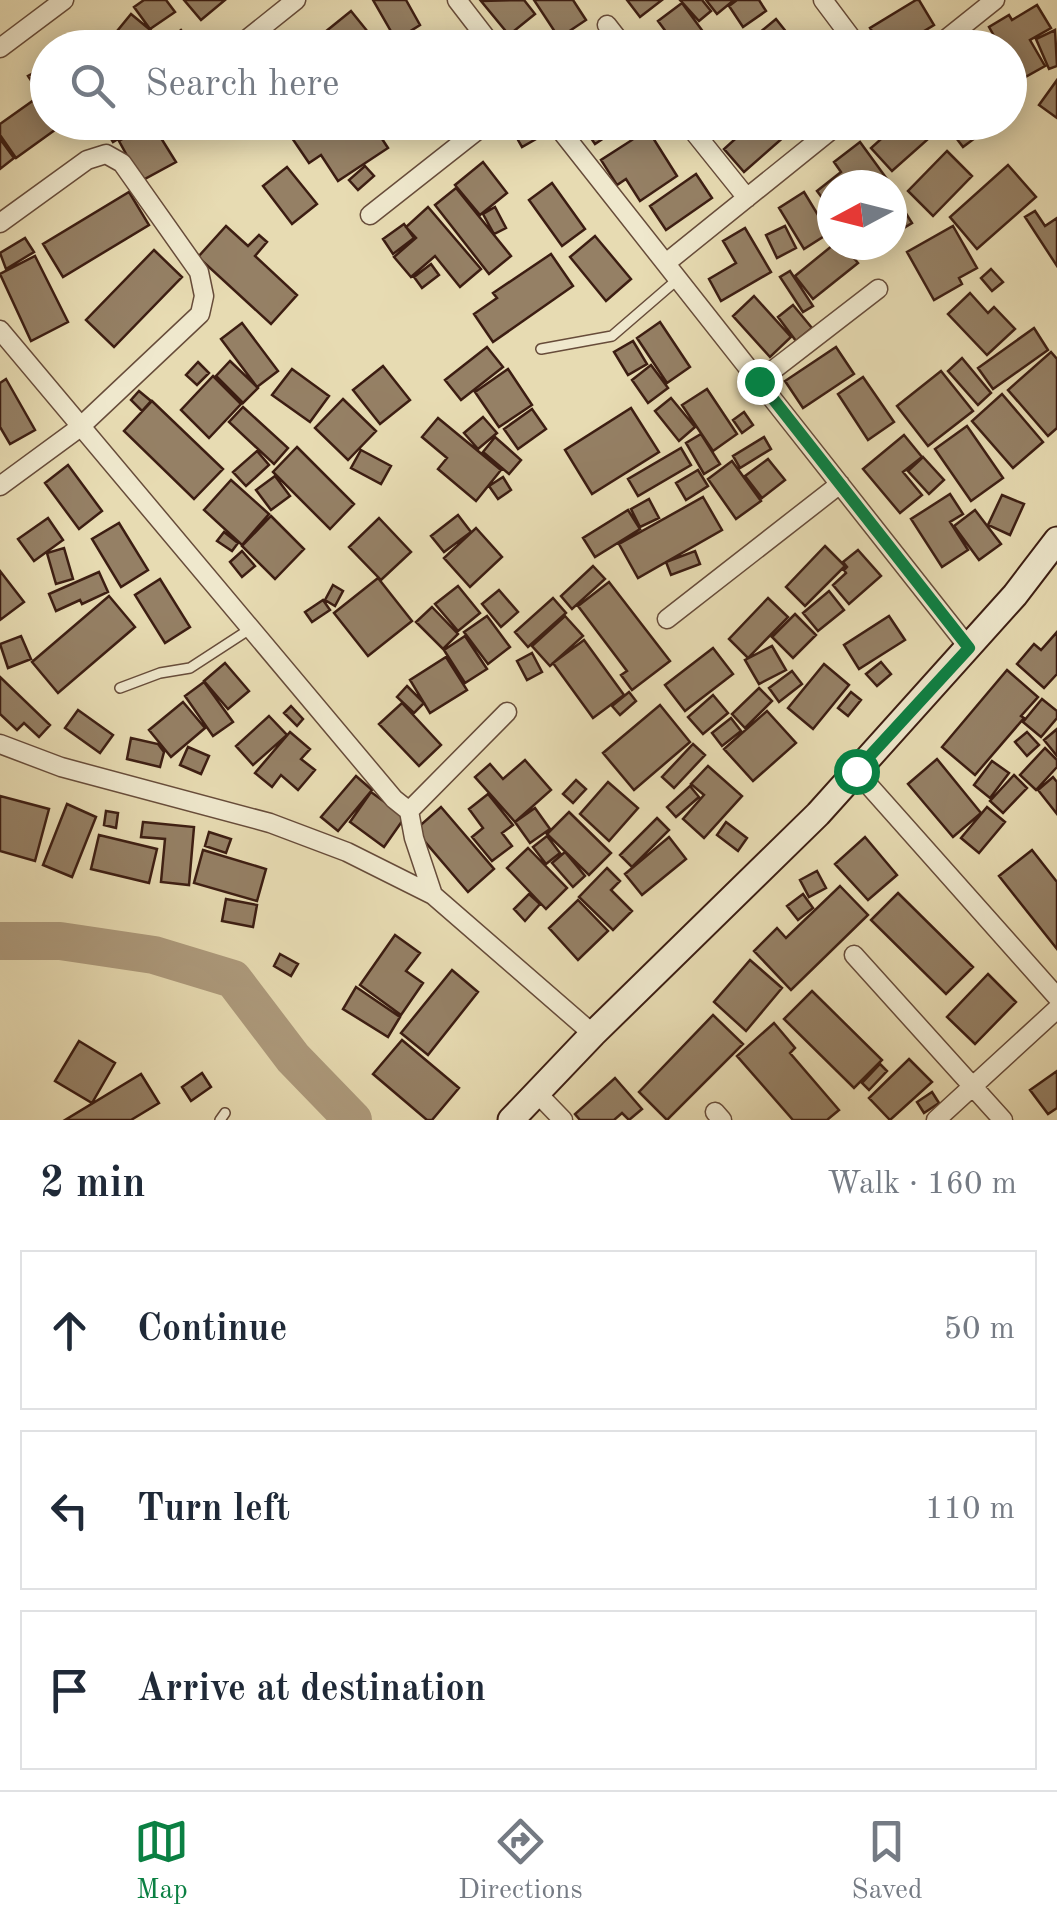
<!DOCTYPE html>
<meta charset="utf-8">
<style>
:root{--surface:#fff;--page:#f6f6f7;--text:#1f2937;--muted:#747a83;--line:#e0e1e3;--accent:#0b8043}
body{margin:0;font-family:"Old Standard TT",serif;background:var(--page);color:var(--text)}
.compass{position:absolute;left:817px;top:170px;width:90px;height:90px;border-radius:50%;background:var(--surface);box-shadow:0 5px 25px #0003;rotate:263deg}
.stop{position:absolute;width:30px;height:30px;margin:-22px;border:8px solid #0b8043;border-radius:50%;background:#fff}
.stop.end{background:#0b8043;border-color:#fff;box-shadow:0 2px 10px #0008}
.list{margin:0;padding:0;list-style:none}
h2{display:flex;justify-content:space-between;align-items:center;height:130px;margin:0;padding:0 40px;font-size:42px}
h2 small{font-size:32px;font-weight:400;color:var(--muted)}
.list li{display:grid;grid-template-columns:65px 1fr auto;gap:30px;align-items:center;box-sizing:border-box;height:160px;margin:0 20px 20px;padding:0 20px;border:2px solid var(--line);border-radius:0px}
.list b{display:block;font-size:38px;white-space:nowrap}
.list em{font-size:32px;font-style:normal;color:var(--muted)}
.icon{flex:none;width:55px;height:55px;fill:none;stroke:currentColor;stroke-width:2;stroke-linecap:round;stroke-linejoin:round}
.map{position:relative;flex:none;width:1057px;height:1120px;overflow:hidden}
.search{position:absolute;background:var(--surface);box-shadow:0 5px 25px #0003;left:30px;right:30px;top:30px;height:110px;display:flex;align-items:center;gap:25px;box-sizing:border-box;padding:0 35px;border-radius:55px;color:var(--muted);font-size:38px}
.sheet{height:670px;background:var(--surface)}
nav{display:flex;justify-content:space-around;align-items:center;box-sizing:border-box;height:140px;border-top:2px solid var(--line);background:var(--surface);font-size:28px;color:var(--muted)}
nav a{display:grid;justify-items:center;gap:5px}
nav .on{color:var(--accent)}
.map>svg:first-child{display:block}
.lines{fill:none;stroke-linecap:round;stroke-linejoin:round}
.river{stroke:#ad9a7c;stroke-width:38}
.building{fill:#958065;stroke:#3c1d12;stroke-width:2.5}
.lane-casing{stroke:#674c3a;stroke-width:12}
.street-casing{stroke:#674c3a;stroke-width:21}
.secondary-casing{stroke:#3c1d12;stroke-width:29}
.lane{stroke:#efe8cd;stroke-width:9}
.street{stroke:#efe8cd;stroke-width:18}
.secondary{stroke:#efe8cd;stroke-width:25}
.route{stroke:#0b8043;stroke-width:12}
</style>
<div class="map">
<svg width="1057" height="1120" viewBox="0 0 1057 1120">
<rect width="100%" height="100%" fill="#e7dbb2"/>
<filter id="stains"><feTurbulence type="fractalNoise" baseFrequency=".002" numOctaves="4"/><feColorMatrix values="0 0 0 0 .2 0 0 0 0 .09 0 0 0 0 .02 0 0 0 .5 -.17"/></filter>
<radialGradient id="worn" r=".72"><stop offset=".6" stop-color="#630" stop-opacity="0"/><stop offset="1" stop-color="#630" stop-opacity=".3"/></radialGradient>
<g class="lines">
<path class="river" d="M0,941H60L154,955L233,979L293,1058L353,1120"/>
</g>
<path class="building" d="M144,0H166L175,12L150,29L134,7Z
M184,0H225L201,20Z
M373,0H406L420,25L396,40Z
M524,0L535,14L509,35L481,1Z
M534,0H573L586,20L559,38Z
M627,0H662L640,17Z
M680,0H702L711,11L699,21Z
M706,0H734L717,14Z
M737,0H759L766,11L743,27L729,6Z
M916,0H919L934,25L896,48H882L870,28Z
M682,3L715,48H678L658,21Z
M1037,5L1051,28L1030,40L1045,66L1020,80L1010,62V48H1001L989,27L1009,15L1012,20Z
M351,11L368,32L350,48H310L309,45Z
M131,14L160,38L152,48H116L109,41Z
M776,19L799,48H760L753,38Z
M181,30L191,42L179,48L171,38Z
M1055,30L1057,66L1049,69L1036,39Z
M91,32L101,48H67Z
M434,32L444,48H412Z
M48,65V81L36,88L28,76Z
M1057,80V118L1039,105Z
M48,90V122H66L16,158L0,135V124Z
M101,122H146L113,142Z
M151,122L176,162L141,181L119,141Z
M309,122H371L388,148L338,181L321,155L309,163L290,135Z
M381,122H409L390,136Z
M527,122L536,139L522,147L513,131Z
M580,122H615L619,128L595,144Z
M639,122H643L677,176L640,201L626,179L617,185L601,160L632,140L626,131Z
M754,122H776L786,135L744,172L724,149Z
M900,122H927L936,132L892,171L871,148Z
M944,122H982L987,129L963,147Z
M0,139L14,158L0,169Z
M860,142L887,179L880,185H832V211L817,191L841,172L834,162Z
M947,151L972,176L933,216L908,191Z
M483,162L507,193L480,215L455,185Z
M1008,165L1036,197L977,249L950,217Z
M365,166L374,176L358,190L349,180Z
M287,167L317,204L292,224L263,186Z
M696,174L712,198L666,230L650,206Z
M552,183L585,229L562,246L529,200Z
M456,188L511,256L489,274L435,205Z
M129,192L149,225L63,277L43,244Z
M804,192L829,233L804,249L779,208Z
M897,199L912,223L892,235V202Z
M428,207L481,269L460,287L435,256L411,277L394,257L416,238L406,227Z
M495,207L506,228L494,234L483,214Z
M1035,211L1045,226L1057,218V266L1025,217Z
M404,224L414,238L393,254L383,239Z
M226,226L248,246L259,235L267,242L255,256L297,295L271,324L198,257Z
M785,226L796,248L777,258L766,235Z
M953,226L977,268L959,278L962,284L934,300L907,252Z
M745,228L771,272L721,301L709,279L736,263L723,241Z
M595,236L631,279L606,301L570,257Z
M25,238L34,252L6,269L0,253Z
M833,245H843L858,263L813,299L795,276Z
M154,250L182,277L114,347L86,320Z
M551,254L573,286L493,342L474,314L497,298L493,293Z
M35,256L68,322L31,341L0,274Z
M431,264L439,275L422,288L414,277Z
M991,269L1003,282L992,291L981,278Z
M790,271L813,306L803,312L780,277Z
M970,293L988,313L994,307L1015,329L987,355L948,314Z
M754,296L791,337L770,357L733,316Z
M793,305L812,328L796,341L778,317Z
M660,322L690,367L667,383L637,338Z
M242,323L278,371L257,387L221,339Z
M1034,328L1048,350L993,389L978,368Z
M633,341L647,364L628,375L614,352Z
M487,347L503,367L461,400L445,380Z
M836,347L854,374L803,408L785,381Z
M1051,352L1057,359V428L1048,436L1008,390Z
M962,358L991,393L978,405L948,371Z
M230,361L258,388L243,403L216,376Z
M198,362L209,373L197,385L186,375Z
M651,365L668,388L648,403L632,380Z
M383,366L410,400L380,424L353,390Z
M292,369L329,396L310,422L272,395Z
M508,369L532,405L499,427L475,392Z
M941,371L973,411L928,446L897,406Z
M213,376L241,404L209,438L181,410Z
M863,377L894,422L868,440L838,394Z
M6,379L35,430L10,444L0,427V383Z
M707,389L737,434L713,451L682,405Z
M139,391L151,401L142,411L131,400Z
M1002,394L1043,442L1013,468L972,421Z
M671,398L695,427L679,441L655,411Z
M343,399L376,431L348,460L315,428Z
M152,401L223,469L194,499L124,431Z
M243,407L288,448L274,464L229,422Z
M631,408L659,452L592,494L565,450Z
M532,409L546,429L518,449L504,429Z
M744,412L753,425L742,433L733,420Z
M483,417L497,433L478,449L464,433Z
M438,418L501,470L476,501L438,469L447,458L422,437Z
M967,426L1003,478L971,501L935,449Z
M701,434L720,464L704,474L686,443Z
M904,435L922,457L903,472L922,495L900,513L863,469Z
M495,437L521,460L509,474L483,452Z
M764,437L771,449L740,468L733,456Z
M297,447L354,504L330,529L273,472Z
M681,448L691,465L638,496L628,479Z
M361,450L391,466L381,484L351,468Z
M257,451L269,465L246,486L233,472Z
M923,457L944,480L929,494L908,471Z
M768,459L785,480L762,498L745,476Z
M732,461L761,501L736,519L708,479Z
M68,465L102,511L79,529L45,483Z
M698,470L708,486L686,500L676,483Z
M275,476L290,496L271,510L256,490Z
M503,477L511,490L498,499L489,486Z
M231,480L269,514L242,545L204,510Z
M950,494L963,514L950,522L968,550L942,567L911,519Z
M1002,495L1024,504L1010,535L988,525Z
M703,497L722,530L638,578L619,544Z
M649,499L659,518L640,527L631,509Z
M628,510L640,529L595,557L583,538Z
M975,510L1001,544L979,560L954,526Z
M458,515L471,532L444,552L431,536Z
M271,516L304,549L275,579L242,546Z
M48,518L63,540L34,561L18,539Z
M379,518L411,552L381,580L349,547Z
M119,523L148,570L121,587L92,539Z
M476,528L502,557L470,587L444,558Z
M224,532L238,543L232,551L217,541Z
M825,546L845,566L805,606L786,587Z
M64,548L73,579L56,584L47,553Z
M858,550L881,576L849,604L833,585L846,573L844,570L847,567L843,562Z
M242,551L255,566L242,577L230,562Z
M695,551L700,564L671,575L666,562Z
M593,566L605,579L572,609L561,596Z
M0,571L24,602L0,620Z
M99,572L108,592L82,604L80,600L56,611L49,594Z
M378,578L412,621L368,656L334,613Z
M160,579L190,627L165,643L135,595Z
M609,582L670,661L632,690L621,675L627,671L578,606Z
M333,585L343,591L335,606L325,600Z
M458,586L480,613L458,631L435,604Z
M499,590L518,612L501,627L482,604Z
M829,591L844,610L818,631L803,613Z
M109,596L135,627L58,693L32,662Z
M553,598L566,613L528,647L515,632Z
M768,598L788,617L748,658L729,639Z
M323,600L330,610L312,622L305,612Z
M432,607L458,634L443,649L416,622Z
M795,614L816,635L793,658L772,637Z
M487,616L510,647L488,664L464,632Z
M565,616L583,636L550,666L532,646Z
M889,616L905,640L859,669L844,645Z
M1057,632V674L1044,688L1017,664L1034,644L1041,650Z
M21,636L31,659L8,668L0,644Z
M465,636L487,669L465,683L444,650Z
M584,640L624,695L593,718L553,663Z
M772,646L786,670L759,684L745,660Z
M713,648L733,674L685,711L665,685Z
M532,653L542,672L527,680L517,661Z
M446,657L467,690L430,713L410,680Z
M881,662L891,674L877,686L866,674Z
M225,663L249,691L228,709L204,681Z
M824,664L849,685L813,729L788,708Z
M1007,670L1038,697L1021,716L1024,718L975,775L942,747Z
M792,671L802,684L779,702L769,688Z
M0,677L50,725L39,737L24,723L17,730L0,714Z
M204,682L233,722L213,736L185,696Z
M407,686L424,703L414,713L397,697Z
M759,688L772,701L745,728L732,714Z
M629,692L636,701L620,715L612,706Z
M851,692L861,700L848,716L838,708Z
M713,695L728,713L703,734L688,717Z
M1042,699L1057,711V718L1041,737L1023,722Z
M183,702L205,728L171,757L149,730Z
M402,703L441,745L419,766L379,724Z
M660,705L690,742L634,790L603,753Z
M291,706L303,719L297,726L284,713Z
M78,710L113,735L100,753L65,728Z
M767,711L796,743L753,781L724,749Z
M269,716L287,735L253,765L236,746Z
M731,718L741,731L722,746L712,733Z
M1057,729V756L1044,740Z
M290,732L310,749L301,759L315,770L298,790L281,775L272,787L255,773Z
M1027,732L1039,745L1027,756L1015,742Z
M131,738L158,744L164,752L160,767L127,759Z
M693,744L705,755L674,788L662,777Z
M188,747L209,756L201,774L180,765Z
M1045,748L1057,760V767L1036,790L1020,775Z
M937,759L981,813L953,837L908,784Z
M525,760L551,790L515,822L475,777L490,764L503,779Z
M992,761L1009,773L990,798L974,785Z
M708,766L742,796L704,838L683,819L704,795L691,784Z
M1014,775L1027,788L1003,813L990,801Z
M356,776L372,790L338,831L321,817Z
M1053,777L1057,782V814L1038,790Z
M576,780L586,789L573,803L563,794Z
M608,782L638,808L609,841L580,814Z
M690,786L699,797L676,817L667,807Z
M371,792L405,817L384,847L350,822Z
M488,794L513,825L502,833L512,846L492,861L472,837L483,828L469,809Z
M0,796L49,809L35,861L0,851Z
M67,804L96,817L72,877L43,865Z
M441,807L494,869L468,892L415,830Z
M987,807L1005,822L979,853L961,838Z
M535,808L550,829L530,843L515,822Z
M106,811L118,813L116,828L104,825Z
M569,812L611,853L589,875L547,834Z
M657,818L669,830L632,867L620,855Z
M143,822L194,827L189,885L161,882L165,839L141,837Z
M726,822L747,838L738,851L717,835Z
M209,832L231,839L226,853L205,846Z
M99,835L157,849L149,883L91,869Z
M547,836L560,853L546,864L533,847Z
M669,837L686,859L642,895L625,874Z
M865,837L897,875L868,900L835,864Z
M528,848L567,888L546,909L507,868Z
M203,850L266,869L257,901L194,883Z
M1032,850L1057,882V949L999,876Z
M565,852L585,876L573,887L552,863Z
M607,868L620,881L611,890L632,911L613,930L579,897Z
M817,871L826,888L809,897L800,880Z
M840,886L868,915L791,990L754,951L777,928L786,938Z
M898,893L973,967L946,994L871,920Z
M529,894L540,904L525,921L514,909Z
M803,894L813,908L798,920L787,906Z
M226,899L257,905L253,927L222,921Z
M578,900L608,931L578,960L549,928Z
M395,935L420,953L406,971L423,983L401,1015L360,985Z
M280,954L298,964L291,976L274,966Z
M750,960L782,988L746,1031L714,1002Z
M452,970L478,992L428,1055L401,1033Z
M988,974L1016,1002L975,1044L947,1017Z
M356,987L400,1017L388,1037L343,1009Z
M812,991L882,1060L854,1088L784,1019Z
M713,1015L743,1044L667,1120L639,1092Z
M774,1023L795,1048L790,1053L839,1110L827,1120H793L737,1056Z
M402,1040L459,1088L432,1120H427L373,1074Z
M79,1041L115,1063L92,1103L55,1081Z
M909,1059L932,1082L890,1120L869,1098Z
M880,1064L887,1071L869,1090L862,1083Z
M1057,1071V1108L1048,1114L1030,1090Z
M202,1073L211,1087L191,1101L182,1087Z
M141,1074L159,1103L131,1120H65Z
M615,1078L642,1109L629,1120L622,1113L614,1120H580L575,1114Z
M932,1092L939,1103L924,1113L917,1102Z"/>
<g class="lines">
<defs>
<path id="lane" d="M541,349L612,336L678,279
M120,688L160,673L190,668L250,629
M220,1120L225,1113"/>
<path id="street" d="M457,0L494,48
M823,0L859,48
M607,25L625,48
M246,40L296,0
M0,48L64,0
M935,48L995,0
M554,122L969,648
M686,122L747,198
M370,215L488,122
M0,223L87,160L106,154L122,163L199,272L204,296L200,314L79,428L0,486
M666,263L841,122
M0,330L394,799L409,811L414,838L433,895
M759,381L878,289
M667,619L840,484
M0,744L61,767L270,823L347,852L433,895L593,1034
M856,771L1057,997
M409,811L507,712
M854,955L1003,1120
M537,1093L563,1120
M715,1112L722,1120
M936,1120L1057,1009"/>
<path id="secondary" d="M511,1120L593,1034L818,814L1015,595L1057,540"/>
</defs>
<use href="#lane" class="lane-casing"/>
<use href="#street" class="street-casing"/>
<use href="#secondary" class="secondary-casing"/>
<use href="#lane" class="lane"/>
<use href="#street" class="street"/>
<use href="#secondary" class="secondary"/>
</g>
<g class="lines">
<path class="route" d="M759,381L969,648L856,771"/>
</g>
<rect width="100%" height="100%" filter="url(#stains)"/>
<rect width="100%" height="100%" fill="url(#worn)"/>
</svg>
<svg class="compass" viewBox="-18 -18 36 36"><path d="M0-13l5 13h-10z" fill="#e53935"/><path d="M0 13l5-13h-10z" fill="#747a83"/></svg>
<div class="stop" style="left:856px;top:771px"></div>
<div class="stop end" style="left:759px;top:381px"></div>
<div class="search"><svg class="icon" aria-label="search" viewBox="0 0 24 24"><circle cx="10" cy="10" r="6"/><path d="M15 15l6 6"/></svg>Search here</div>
</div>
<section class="sheet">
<h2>2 min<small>Walk · 160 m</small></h2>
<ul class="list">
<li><svg class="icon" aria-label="ahead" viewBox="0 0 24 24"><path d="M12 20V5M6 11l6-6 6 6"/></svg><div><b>Continue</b></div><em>50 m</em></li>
<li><svg class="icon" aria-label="left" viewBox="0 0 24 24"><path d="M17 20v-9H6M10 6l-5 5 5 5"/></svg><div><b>Turn left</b></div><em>110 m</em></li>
<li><svg class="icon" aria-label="arrive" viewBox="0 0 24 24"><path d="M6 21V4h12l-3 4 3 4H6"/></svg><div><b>Arrive at destination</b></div></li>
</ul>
</section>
<nav>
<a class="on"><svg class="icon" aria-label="map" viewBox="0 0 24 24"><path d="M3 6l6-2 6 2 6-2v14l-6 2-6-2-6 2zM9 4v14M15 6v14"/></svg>Map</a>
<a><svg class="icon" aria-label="directions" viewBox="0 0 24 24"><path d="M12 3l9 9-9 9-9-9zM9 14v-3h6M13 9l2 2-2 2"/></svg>Directions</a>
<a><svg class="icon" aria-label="saved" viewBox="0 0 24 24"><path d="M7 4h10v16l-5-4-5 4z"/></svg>Saved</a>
</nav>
